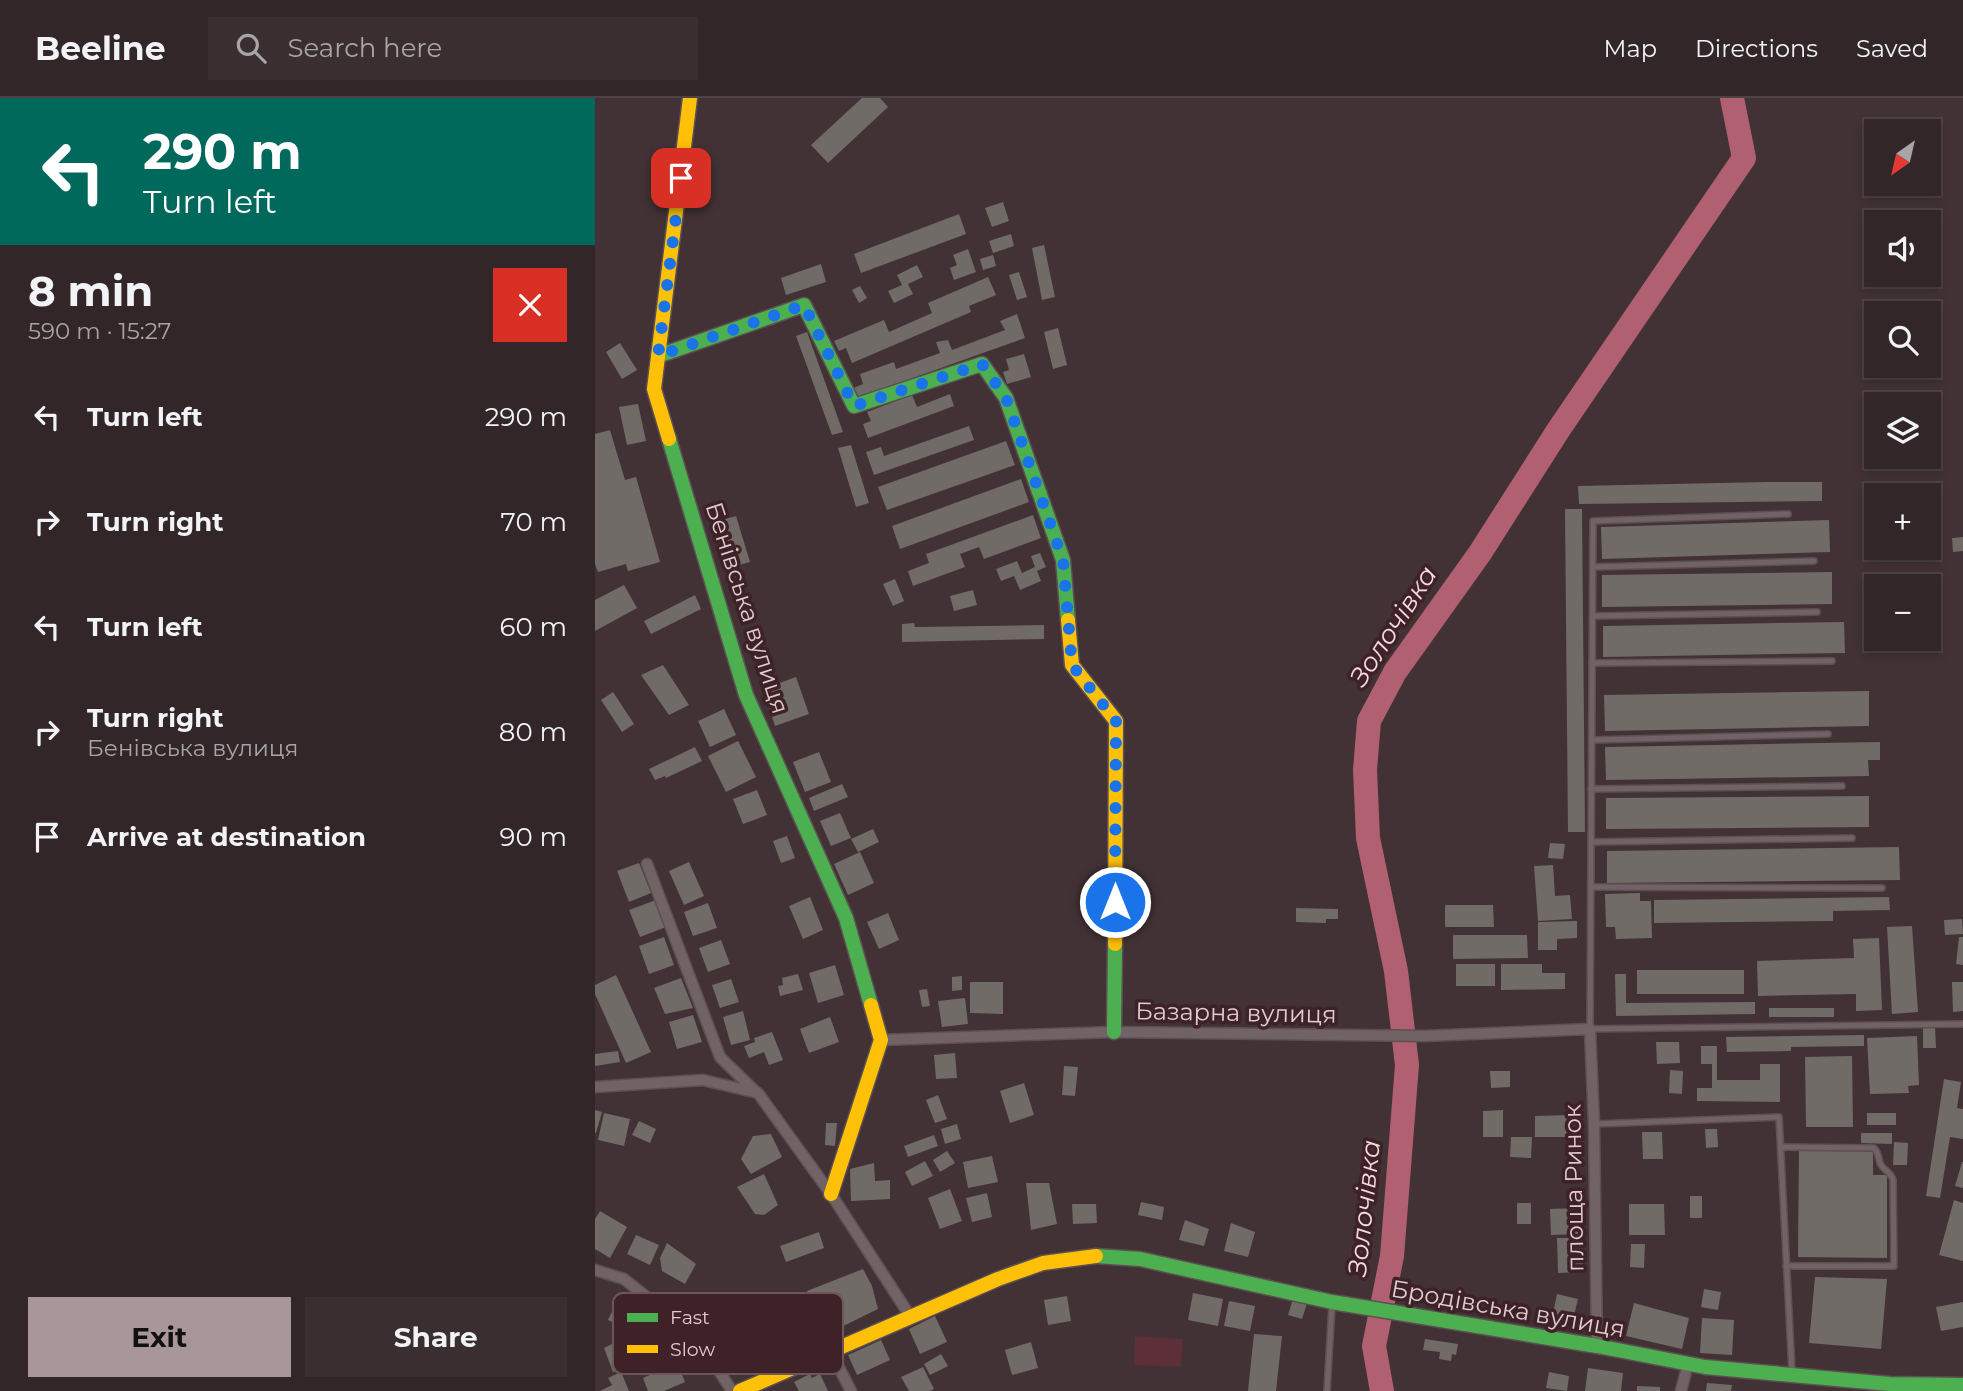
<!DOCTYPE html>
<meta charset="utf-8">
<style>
body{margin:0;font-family:Montserrat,sans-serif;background:#3a2e30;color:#f1f3f6;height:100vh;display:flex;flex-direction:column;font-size:26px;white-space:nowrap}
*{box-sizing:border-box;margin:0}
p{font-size:23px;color:#a8a5a8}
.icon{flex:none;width:38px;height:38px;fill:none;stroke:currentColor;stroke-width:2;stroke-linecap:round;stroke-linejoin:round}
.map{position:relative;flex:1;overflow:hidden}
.drawer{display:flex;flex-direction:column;background:#322628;width:595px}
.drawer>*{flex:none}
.banner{background:#00695c;color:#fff;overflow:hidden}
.needle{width:46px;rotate:214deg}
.fabs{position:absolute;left:1269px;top:21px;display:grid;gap:14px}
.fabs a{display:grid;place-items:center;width:77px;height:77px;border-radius:0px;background:#322628;box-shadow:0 4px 10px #0003,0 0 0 2px #4d4345;font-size:35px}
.pin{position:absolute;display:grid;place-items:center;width:60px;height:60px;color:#fff;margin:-30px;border-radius:14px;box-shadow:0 4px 10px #0006}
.me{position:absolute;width:77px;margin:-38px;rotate:0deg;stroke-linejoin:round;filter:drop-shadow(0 0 5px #0008)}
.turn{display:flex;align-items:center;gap:24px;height:147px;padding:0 28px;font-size:32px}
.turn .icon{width:91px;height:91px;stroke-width:2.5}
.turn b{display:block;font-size:49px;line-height:60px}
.round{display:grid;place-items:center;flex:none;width:74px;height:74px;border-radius:0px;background:#3a2e30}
.headline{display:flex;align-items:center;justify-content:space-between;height:119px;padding:0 28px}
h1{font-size:42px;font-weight:700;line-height:52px}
.action{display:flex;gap:14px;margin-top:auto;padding:14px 28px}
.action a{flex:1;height:80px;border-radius:0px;background:#a89699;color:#111;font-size:28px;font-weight:700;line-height:80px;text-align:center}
.action a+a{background:#3a2e30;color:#f1f3f6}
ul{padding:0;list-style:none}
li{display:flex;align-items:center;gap:21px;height:105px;padding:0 28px}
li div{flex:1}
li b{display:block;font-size:26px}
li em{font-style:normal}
header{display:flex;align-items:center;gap:42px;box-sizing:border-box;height:98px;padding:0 35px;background:#322628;border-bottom:2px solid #4d4345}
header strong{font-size:33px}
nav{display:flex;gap:38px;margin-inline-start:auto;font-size:24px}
.search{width:490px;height:63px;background:#3a2e30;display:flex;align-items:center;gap:18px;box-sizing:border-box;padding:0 24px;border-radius:0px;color:#a8a5a8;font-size:26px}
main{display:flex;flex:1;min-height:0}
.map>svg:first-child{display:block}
.green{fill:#5d2f38}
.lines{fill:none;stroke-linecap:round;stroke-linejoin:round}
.river{stroke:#b06070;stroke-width:24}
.building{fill:#706b67}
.lane-casing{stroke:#5d4f52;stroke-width:8}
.street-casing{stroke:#5d4f52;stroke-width:13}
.fast-casing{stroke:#5d4f52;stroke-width:17}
.slow-casing{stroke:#5d4f52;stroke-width:17}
.lane{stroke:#716265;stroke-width:5}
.street{stroke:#716265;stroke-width:10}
.fast{stroke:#4caf50;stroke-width:14}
.slow{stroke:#ffc107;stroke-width:14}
.route{stroke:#1a73e8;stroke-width:12;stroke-dasharray:0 21.6}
.labels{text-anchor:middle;stroke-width:7;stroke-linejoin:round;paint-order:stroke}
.street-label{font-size:24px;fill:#dfcccf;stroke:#3e2227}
.water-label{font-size:26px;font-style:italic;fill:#f4dbdf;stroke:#3e2227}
.key{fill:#3e2227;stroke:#6e5559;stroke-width:2}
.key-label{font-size:19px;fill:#dfcccf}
</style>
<header>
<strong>Beeline</strong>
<div class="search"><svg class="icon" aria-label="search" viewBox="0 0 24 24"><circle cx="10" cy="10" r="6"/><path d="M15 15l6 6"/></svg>Search here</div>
<nav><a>Map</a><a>Directions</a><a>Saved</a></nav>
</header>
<main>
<section class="drawer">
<div class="banner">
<div class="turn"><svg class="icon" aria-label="left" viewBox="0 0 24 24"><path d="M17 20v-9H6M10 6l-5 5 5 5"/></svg><div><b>290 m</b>Turn left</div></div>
</div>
<div class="headline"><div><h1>8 min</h1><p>590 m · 15:27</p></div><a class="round" style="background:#d93025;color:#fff"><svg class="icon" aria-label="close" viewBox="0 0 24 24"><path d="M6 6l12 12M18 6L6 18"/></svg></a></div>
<ul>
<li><svg class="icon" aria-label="left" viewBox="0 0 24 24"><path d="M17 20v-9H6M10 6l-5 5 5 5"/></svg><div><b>Turn left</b></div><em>290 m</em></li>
<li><svg class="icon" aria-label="right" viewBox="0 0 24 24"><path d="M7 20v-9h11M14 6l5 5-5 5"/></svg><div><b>Turn right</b></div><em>70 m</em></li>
<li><svg class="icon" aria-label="left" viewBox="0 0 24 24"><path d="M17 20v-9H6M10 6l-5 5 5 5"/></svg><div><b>Turn left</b></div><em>60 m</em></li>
<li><svg class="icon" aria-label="right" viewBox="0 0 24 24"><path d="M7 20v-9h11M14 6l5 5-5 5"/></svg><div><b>Turn right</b><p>Бенівська вулиця</p></div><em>80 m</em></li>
<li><svg class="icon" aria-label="arrive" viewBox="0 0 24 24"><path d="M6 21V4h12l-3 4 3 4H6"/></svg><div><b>Arrive at destination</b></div><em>90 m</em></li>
</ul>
<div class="action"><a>Exit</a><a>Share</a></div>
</section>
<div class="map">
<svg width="1368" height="1293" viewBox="0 0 1368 1293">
<rect width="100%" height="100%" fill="#423235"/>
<polygon class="green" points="540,1238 588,1241 586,1269 539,1267"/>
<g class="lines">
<polyline class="river" points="787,1293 779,1248 797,1158 812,967 801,873 773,740 770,672 774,623 800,574 885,455 964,331 1149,60 1137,0"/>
</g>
<g class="building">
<polygon points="267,0 285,0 293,9 233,65 216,47"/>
<polygon points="408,104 414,123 397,129 390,110"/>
<polygon points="364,116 371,136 266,175 259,156"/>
<polygon points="416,136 419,148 398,155 394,143"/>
<polygon points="449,147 460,199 447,202 437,150"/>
<polygon points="373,151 381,174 359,182 355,170 362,167 358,157"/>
<polygon points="398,157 401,168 388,172 385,161"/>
<polygon points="226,166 231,184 191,197 186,180"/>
<polygon points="322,167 328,179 313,186 318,196 299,205 293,193 307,187 302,177"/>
<polygon points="424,174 432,199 422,202 414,177"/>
<polygon points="393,179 401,197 374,208 376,214 257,265 251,250 244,253 239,243 289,222 294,234 337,215 333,205"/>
<polygon points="265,188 272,200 264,205 257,192"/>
<polygon points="422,216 430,240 259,301 256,291 268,286 265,276 299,264 301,271 345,255 341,244 353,242 357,252 410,232 405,223"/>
<polygon points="463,230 472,267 458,271 449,234"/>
<polygon points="212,234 248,334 237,337 201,238"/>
<polygon points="25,245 42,272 27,281 11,254"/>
<polygon points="429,256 436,279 412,286 408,274 414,272 411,261"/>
<polygon points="355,296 359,308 273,340 268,326 276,323 272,314 317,297 322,309"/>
<polygon points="43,306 51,343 32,347 24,309"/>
<polygon points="374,328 379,342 279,377 271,354 286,349 289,358"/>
<polygon points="15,332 30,382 41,379 65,464 33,473 31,466 3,474 0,466 0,336"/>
<polygon points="411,343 420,367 292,412 283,389"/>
<polygon points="256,347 274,405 261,409 243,350"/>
<polygon points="426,381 434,404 305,451 297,428"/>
<polygon points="1171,384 1227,384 1227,403 984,406 983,388"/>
<polygon points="970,411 987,411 990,734 973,734"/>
<polygon points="438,417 446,440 389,461 384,449 365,456 370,469 318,488 313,473 334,465 331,456"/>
<polygon points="141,418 155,464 137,469 123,423"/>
<polygon points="1234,422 1235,454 1007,461 1006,429"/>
<polygon points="1368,439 1368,453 1358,454 1357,440"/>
<polygon points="445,455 451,469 442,473 446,483 425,492 419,478 406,483 401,471 422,463 427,475 440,469 436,458"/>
<polygon points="1237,474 1237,506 1007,509 1007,477"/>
<polygon points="300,481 309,503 298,508 288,486"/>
<polygon points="29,487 42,510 0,533 0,502"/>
<polygon points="378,492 382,507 359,513 355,498"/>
<polygon points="100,497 106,511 56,536 49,523"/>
<polygon points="1249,524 1250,555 1008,559 1008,528"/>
<polygon points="319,525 320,529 449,527 449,541 307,544 307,526"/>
<polygon points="68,567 94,607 74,617 46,577"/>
<polygon points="201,579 214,616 180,628 168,591"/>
<polygon points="1274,593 1274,628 1010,633 1009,597"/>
<polygon points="18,594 39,626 27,634 6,602"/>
<polygon points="129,611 141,637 115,649 103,623"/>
<polygon points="143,643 161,679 131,694 113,658"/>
<polygon points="1285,644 1285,662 1273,662 1274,678 1011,682 1010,649"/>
<polygon points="100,649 107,663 71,680 70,678 60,682 54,671"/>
<polygon points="224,654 236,684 210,694 198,664"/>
<polygon points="247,686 253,699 219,713 214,700"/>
<polygon points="162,692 172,717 148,726 138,701"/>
<polygon points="1274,698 1274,729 1011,731 1011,700"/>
<polygon points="245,715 256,740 236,748 225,723"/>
<polygon points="278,731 284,744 263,754 256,741"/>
<polygon points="192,738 200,760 186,765 178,743"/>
<polygon points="955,745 970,746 968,761 953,760"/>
<polygon points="1304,749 1305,782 1012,785 1012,753"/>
<polygon points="265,754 279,785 253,797 239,766"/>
<polygon points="94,764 109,798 89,807 74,773"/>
<polygon points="44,765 56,795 34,804 22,773"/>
<polygon points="958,767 960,798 975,797 977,821 943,823 939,768"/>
<polygon points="1045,795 1045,803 1056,803 1057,840 1021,841 1020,829 1011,829 1010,796"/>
<polygon points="215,799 228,832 208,841 194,808"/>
<polygon points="1294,799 1295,812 1238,813 1238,823 1059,825 1059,802"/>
<polygon points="61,802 71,829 45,839 34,812"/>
<polygon points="113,805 122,830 98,838 89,814"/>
<polygon points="850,807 898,807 899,829 850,829"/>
<polygon points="701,810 743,811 743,821 731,821 731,825 701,824"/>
<polygon points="293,815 304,842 284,851 272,824"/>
<polygon points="1367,821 1368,836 1350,837 1349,822"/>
<polygon points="982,823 982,840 962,841 962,852 943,852 943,824"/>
<polygon points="1317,828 1323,914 1297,916 1292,829"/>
<polygon points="858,837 932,837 933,860 858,861"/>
<polygon points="69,839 79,867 54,876 44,848"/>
<polygon points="1364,839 1368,839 1368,867 1361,866"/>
<polygon points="1284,840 1287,912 1261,913 1261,896 1163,898 1162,863 1259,860 1258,841"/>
<polygon points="126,842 135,866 113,874 104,850"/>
<rect x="861" y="866" width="39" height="22"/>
<polygon points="906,866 947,866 947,875 970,875 970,891 906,892"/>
<polygon points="240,867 249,897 223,905 214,875"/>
<rect x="1042" y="872" width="107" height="24"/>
<polygon points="203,876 208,892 185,898 183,888 188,887 187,880"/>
<polygon points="1020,876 1031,876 1031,905 1160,904 1160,916 1021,918"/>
<polygon points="21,877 56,954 31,965 0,896 0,887"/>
<polygon points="367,878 367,892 357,893 357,879"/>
<polygon points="86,880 98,910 70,916 59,890"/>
<polygon points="136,881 144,904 125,910 117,887"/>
<polygon points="375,884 408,884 408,916 375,915"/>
<polygon points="1357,884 1368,884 1368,913 1358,914"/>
<polygon points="332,891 335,908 327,909 324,892"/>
<polygon points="370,900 373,926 347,929 343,903"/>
<rect x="1174" y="910" width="65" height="9"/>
<polygon points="148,913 155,942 136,947 128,919"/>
<polygon points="98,917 107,944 82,951 74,924"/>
<polygon points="235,919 244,944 214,955 205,931"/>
<polygon points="1328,929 1340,929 1341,950 1328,950"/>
<polygon points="177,934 188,962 174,967 169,954 154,960 149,948 160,944 159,940"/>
<polygon points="1269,937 1269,948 1196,949 1196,953 1132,954 1131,939"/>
<polygon points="1322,938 1324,987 1313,988 1314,995 1275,996 1272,940"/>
<polygon points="1061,944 1084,944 1085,965 1062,966"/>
<polygon points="1106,948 1122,948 1122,982 1165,982 1165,966 1185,966 1185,1004 1102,1003 1102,990 1117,990 1117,966 1106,966"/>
<polygon points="23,953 25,964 0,968 0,956"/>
<polygon points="360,955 362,980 341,981 339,957"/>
<polygon points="1257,958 1258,1029 1211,1029 1210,959"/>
<polygon points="469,968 483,969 480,998 467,997"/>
<polygon points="1075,972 1088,973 1087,996 1074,995"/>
<polygon points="895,973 915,973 915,989 896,990"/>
<polygon points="1349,981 1366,984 1362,1010 1368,1011 1368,1041 1355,1039 1345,1100 1331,1098"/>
<polygon points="429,985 439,1017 415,1025 405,993"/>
<polygon points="343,997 352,1021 340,1025 331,1002"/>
<polygon points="0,1012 7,1014 1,1035 0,1035"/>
<polygon points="908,1012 908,1039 888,1039 888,1013"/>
<polygon points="9,1015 35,1021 29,1048 3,1042"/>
<rect x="1272" y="1015" width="29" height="12"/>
<polygon points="977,1017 978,1039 940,1039 940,1018"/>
<polygon points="44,1023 61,1031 55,1045 37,1037"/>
<polygon points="231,1025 242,1025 240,1048 230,1047"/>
<polygon points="362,1026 366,1041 350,1046 346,1031"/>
<polygon points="1110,1031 1122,1031 1123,1049 1111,1050"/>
<polygon points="1047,1034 1067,1034 1068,1061 1048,1061"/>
<polygon points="1266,1035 1297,1035 1297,1046 1266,1045"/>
<polygon points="176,1036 187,1059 156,1076 146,1061 158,1038"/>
<polygon points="339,1037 343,1048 313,1059 309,1048"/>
<polygon points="916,1039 937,1039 936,1060 915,1059"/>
<polygon points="1299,1044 1313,1045 1312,1067 1298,1067"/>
<polygon points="1204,1051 1278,1052 1278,1077 1292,1077 1292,1160 1203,1159"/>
<polygon points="352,1053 360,1065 345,1074 338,1062"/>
<polygon points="397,1058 403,1084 373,1090 368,1064"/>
<polygon points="330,1063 338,1078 317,1088 310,1074"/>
<polygon points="1367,1064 1368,1064 1368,1090 1360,1088"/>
<polygon points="279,1065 280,1083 295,1082 295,1101 256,1103 255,1071"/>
<polygon points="169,1076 183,1107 169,1117 160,1116 142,1089"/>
<polygon points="431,1085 454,1085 462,1126 436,1132"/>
<polygon points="355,1091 367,1123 345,1131 333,1100"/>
<polygon points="392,1095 397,1119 377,1124 371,1100"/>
<rect x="1095" y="1098" width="12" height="22"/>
<polygon points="1359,1102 1368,1105 1368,1163 1344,1157"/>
<polygon points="546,1104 569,1109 567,1122 543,1117"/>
<rect x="922" y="1105" width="14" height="21"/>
<polygon points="477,1106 501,1106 502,1125 478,1126"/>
<polygon points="1034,1106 1069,1106 1070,1137 1034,1137"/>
<polygon points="985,1110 986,1136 956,1137 955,1111"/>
<polygon points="5,1113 32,1129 15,1160 0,1151 0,1121"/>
<polygon points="590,1122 614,1131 609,1148 584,1142"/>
<polygon points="636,1125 660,1134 653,1159 629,1153"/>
<polygon points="224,1134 229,1150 191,1164 185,1148"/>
<polygon points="41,1137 64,1147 55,1167 32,1156"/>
<polygon points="962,1140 987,1140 988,1174 963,1175"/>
<polygon points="72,1145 101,1166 90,1186 67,1173 65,1160"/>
<polygon points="1036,1146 1050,1146 1049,1170 1035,1169"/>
<polygon points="268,1171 277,1188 283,1211 234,1235 212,1193"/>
<polygon points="1220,1179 1292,1181 1286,1251 1214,1245"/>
<polygon points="1109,1191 1126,1194 1123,1212 1106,1209"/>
<polygon points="598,1195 628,1201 623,1228 593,1222"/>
<polygon points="962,1196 983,1201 977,1226 957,1221"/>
<polygon points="472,1198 476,1223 453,1227 449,1202"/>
<polygon points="24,1199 45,1210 34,1232 13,1222"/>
<polygon points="698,1201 712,1205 707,1221 693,1217"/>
<polygon points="634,1203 660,1208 655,1233 629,1228"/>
<polygon points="1368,1204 1368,1229 1346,1233 1341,1209"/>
<polygon points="1039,1205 1094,1220 1087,1251 1031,1238"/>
<polygon points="340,1218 352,1244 325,1256 314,1231"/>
<polygon points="1107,1220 1139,1222 1137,1257 1105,1255"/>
<polygon points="659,1236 687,1238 681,1293 653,1293"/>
<polygon points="830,1241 863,1246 861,1257 857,1256 856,1263 844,1261 845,1254 828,1252"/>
<polygon points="286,1242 295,1262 262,1277 253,1257"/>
<polygon points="436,1244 443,1270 417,1277 410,1252"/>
<polygon points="19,1245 29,1270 18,1274 9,1250"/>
<polygon points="346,1256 353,1268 335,1277 329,1266"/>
<polygon points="82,1265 90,1284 69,1293 53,1293 48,1280"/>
<polygon points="328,1269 339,1291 335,1293 314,1293 306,1279"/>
<polygon points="993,1270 1028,1275 1026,1293 990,1293"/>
<polygon points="26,1274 34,1293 5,1293 17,1287 13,1280"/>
<polygon points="954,1274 974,1278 972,1293 951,1290"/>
<polygon points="215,1276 217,1280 225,1276 233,1293 204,1293 199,1284"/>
<polygon points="1112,1285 1137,1287 1136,1293 1111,1293"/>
<polygon points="1042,1288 1065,1289 1065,1293 1042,1293"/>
</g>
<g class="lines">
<g class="lane-casing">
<g id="lane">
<polyline points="1193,416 998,423 995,931 1368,926"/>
<polyline points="998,469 1219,463"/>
<polyline points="998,518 1222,514"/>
<polyline points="997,565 1237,563"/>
<polyline points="997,642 1233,636"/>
<polyline points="996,691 1247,688"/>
<polyline points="996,744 1257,740"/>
<polyline points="996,789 1287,790"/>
<polyline points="999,1026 1184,1019 1197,1274"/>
<path d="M 1186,1049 L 1279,1050 C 1284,1055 1283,1059 1285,1065 C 1288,1072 1296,1074 1298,1082 L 1299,1168 L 1191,1168"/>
<polyline points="732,1293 737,1207"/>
</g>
</g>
<g class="street-casing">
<g id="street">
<polyline points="52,766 125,959 161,994"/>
<polyline points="286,942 519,934 829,938 995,931 999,1026 1002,1248"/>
<polyline points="0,989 108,982 163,995 236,1096 315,1218"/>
<polyline points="0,1172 29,1181 102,1239 137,1293"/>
<polyline points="236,1254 256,1293"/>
<polyline points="1086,1293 1093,1266"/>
</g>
</g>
<g class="fast-casing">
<g id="fast">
<polyline points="63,258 209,207 259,308 387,266 411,300 468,462 473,522"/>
<polyline points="74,341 151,597 251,820 276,907"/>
<polyline points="519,934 520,846"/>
<polyline points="501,1158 545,1161 737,1204 1002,1248 1110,1269 1295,1286 1368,1287"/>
</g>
</g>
<g class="slow-casing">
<g id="slow">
<polyline points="74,341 59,291 95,0"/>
<polyline points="473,522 477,567 521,623 520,846"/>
<polyline points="236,1096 286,942 276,907"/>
<polyline points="145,1293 403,1181 448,1165 501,1158"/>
</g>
</g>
<use href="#lane" class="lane"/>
<use href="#street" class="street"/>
<use href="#fast" class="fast"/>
<use href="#slow" class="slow"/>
</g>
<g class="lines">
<polyline class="route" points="86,80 63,258 209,207 259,308 387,266 411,300 468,462 477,567 521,623 520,804"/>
</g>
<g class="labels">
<g class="street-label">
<text transform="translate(152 510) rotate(72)" y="8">Бенівська вулиця</text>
<text transform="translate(641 915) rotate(1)" y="8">Базарна вулиця</text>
<text transform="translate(979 1090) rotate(-91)" y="8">площа Ринок</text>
<text transform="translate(913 1211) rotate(10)" y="8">Бродівська вулиця</text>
</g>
<g class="water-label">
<text transform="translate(798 528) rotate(-57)" y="9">Золочівка</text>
<text transform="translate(769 1110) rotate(-84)" y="9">Золочівка</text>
</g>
</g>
<rect x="18" y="1195" width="230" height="81" rx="10" class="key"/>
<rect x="32" y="1215" width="31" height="9" fill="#4caf50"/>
<rect x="32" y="1247" width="31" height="8" fill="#ffc107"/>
<g class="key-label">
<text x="75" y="1226">Fast</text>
<text x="75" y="1258">Slow</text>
</g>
</svg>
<div class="fabs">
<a><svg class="needle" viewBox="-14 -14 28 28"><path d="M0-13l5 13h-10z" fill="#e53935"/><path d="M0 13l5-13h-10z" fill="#a8a5a8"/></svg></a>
<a><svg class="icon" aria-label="sound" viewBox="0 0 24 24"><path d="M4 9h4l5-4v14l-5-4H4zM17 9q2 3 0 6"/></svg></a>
<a><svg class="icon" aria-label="search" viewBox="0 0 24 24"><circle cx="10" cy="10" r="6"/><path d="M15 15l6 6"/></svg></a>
<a><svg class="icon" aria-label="layers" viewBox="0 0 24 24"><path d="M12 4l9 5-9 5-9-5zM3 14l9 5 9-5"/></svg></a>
<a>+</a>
<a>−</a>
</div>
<div class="pin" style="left:86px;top:80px;background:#d93025"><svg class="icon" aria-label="arrive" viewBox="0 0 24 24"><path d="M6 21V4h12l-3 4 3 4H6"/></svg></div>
<svg class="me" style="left:520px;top:804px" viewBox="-20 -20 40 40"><circle r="17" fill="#1a73e8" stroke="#fff" stroke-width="3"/><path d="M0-11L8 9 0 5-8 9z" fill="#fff"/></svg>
</div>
</main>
